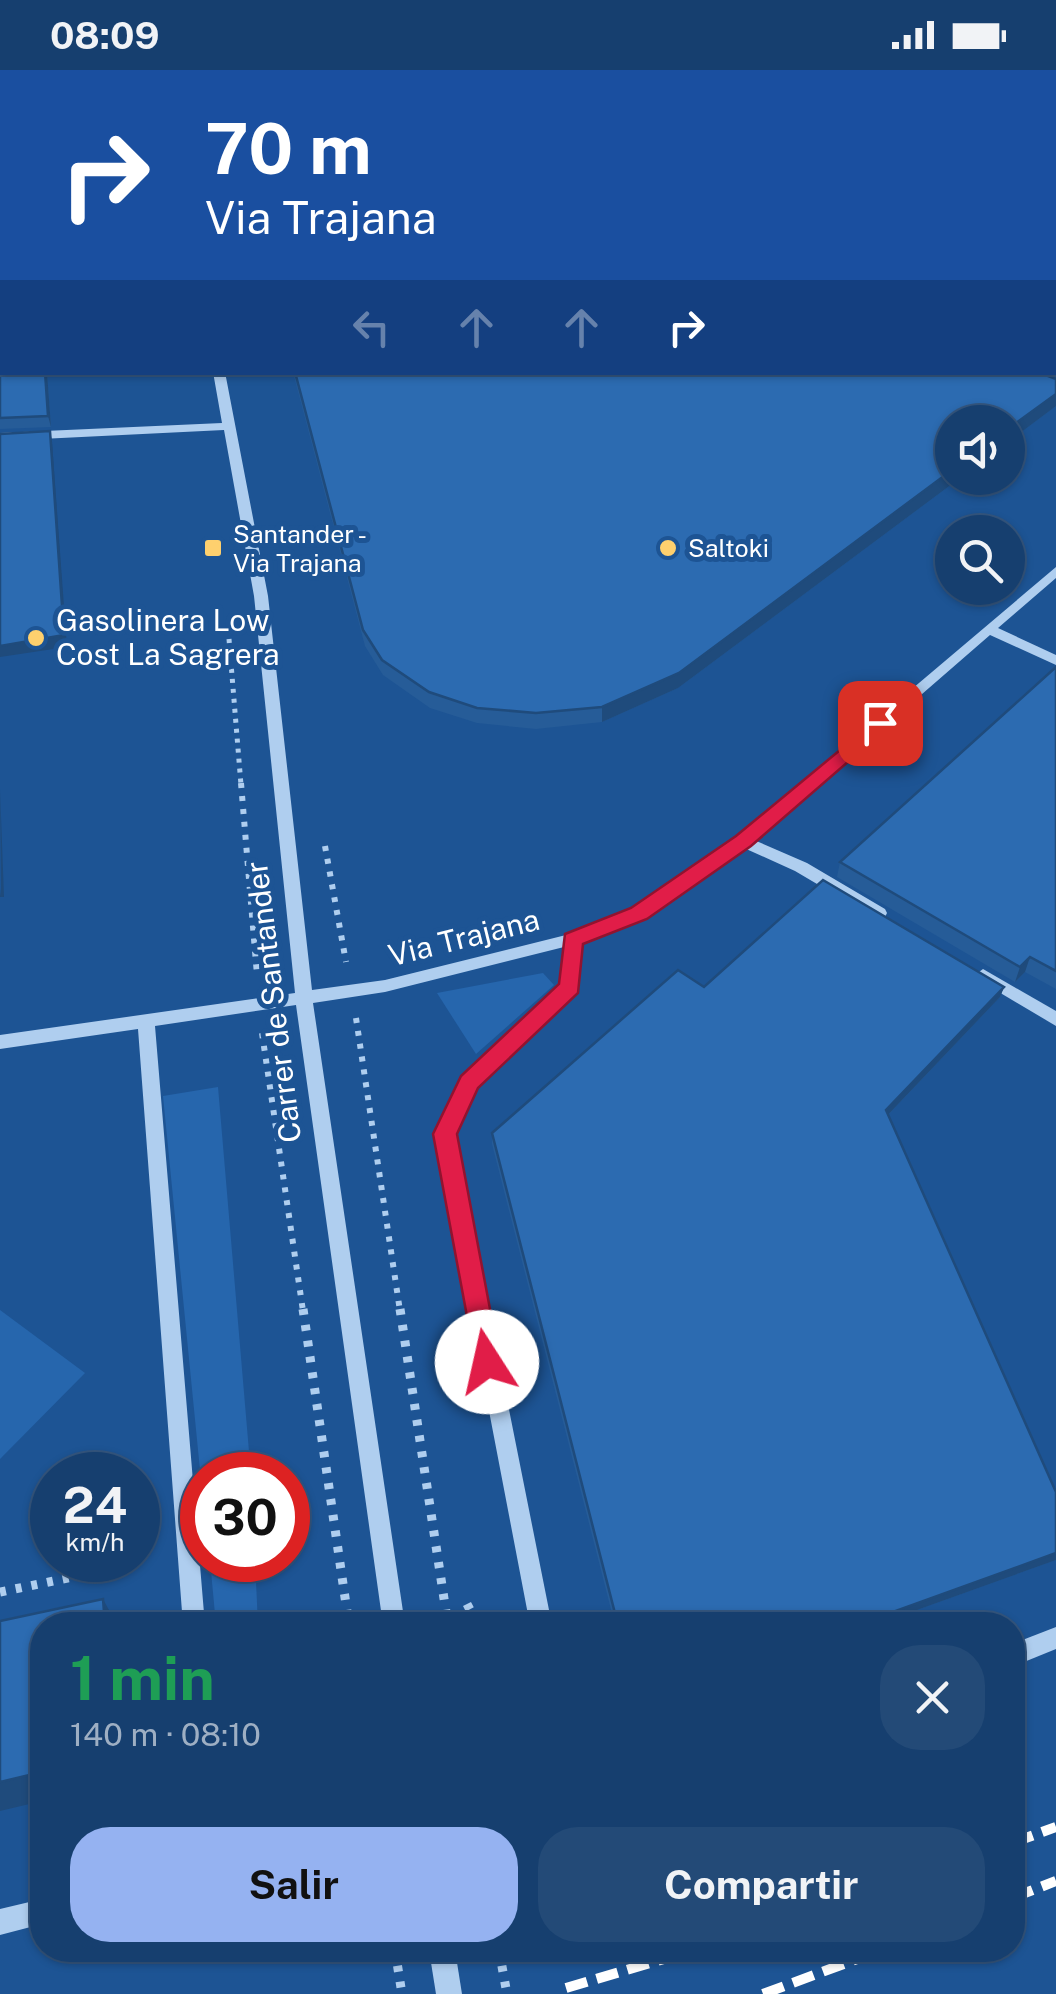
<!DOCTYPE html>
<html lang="es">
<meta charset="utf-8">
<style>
body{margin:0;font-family:"Public Sans",sans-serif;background:#234a77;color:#f1f3f6;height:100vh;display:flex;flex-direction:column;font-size:38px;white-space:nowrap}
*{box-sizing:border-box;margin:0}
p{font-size:32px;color:#9eafc3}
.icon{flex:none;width:55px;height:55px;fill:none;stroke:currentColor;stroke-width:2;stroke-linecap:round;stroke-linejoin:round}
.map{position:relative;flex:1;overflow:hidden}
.sheet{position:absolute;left:30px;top:1542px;width:995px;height:350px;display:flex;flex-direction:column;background:#163f6f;border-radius:40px;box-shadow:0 2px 8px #0004,0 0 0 2px #355882}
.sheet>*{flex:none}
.banner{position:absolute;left:0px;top:0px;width:1058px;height:305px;box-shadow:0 2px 8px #0004,0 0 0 2px #355882;background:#1a4fa0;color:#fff;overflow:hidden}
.buttons{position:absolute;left:935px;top:335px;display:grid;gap:20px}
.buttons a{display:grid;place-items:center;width:90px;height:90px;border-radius:50%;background:#163f6f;box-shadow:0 2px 8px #0004,0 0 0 2px #355882;font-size:50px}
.speed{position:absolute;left:30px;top:1382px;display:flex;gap:20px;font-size:50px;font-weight:700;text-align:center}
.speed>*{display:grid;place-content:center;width:130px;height:130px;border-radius:50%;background:#163f6f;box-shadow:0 2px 8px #0004,0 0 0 2px #355882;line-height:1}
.speed small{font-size:25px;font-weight:400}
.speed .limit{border:15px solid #d22;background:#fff;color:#111}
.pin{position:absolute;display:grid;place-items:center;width:85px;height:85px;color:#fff;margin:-42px;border-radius:20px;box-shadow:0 5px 15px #0006}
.me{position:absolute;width:110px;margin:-55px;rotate:350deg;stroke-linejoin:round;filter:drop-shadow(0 0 8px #0008)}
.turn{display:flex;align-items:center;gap:35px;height:210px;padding:0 40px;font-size:45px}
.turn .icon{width:130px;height:130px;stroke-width:2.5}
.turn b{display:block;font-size:70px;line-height:85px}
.lanes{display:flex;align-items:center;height:95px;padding:0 40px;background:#0003;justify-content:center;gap:50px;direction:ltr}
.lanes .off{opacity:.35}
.round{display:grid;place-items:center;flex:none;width:105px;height:105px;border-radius:40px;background:#234a77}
.headline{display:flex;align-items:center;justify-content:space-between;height:170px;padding:0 40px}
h1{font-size:60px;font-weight:700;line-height:75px;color:#1e9e55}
.action{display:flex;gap:20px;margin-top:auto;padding:20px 40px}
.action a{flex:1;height:115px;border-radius:40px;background:#95b2f1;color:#111;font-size:40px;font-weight:700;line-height:115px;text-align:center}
.action a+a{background:#234a77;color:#f1f3f6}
.status{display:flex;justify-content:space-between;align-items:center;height:70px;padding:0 50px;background:#163f6f;direction:ltr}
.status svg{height:28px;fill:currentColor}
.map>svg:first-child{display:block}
.green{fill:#2666ad}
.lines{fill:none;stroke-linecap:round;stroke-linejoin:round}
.path-far2{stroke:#afceef;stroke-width:5;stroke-dasharray:4 6;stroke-linecap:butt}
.path-far1{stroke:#afceef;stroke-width:6;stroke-dasharray:5 8;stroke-linecap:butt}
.path{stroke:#afceef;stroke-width:9;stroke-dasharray:6 10;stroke-linecap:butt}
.minor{fill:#afceef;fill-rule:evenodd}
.rail{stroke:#fff;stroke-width:10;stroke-dasharray:22 10;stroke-linecap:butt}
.wall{fill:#265c98}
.shaded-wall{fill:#1f4b7c}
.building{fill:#2c6bb1;stroke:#1f4b7c;stroke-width:2.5}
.route{fill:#e11d48;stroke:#92132f;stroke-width:2.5}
.poi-dot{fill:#fed06e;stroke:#1d5494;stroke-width:4}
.labels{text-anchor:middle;stroke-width:10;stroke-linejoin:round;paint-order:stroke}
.far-poi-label{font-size:25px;fill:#fff;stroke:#1d5494;text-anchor:start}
.poi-label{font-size:30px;fill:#fff;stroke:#1d5494;text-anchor:start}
.street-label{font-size:30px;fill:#fff;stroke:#1d5494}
</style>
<div class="status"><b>08:09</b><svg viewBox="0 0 49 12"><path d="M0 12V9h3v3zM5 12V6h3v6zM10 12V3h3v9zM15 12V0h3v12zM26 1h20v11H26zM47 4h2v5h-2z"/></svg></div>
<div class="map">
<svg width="1056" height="1924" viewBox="0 0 1056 1924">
<rect width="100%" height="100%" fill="#1d5494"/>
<g class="green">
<polygon points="543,903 554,915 476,984 437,923"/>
<polygon points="218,1017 251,1405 202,1405 202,1420 163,1026"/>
<polygon points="0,1240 85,1303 0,1389"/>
<polygon points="210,1490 255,1490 258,1555 216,1555"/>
</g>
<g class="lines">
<polyline class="path-far2" points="229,569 241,715"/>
<g class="path-far1">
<polyline points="241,713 257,905"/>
<polyline points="325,776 346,892"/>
<polyline points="356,948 400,1241"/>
<polyline points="262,963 303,1241"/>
</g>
<g class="path">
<polyline points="303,1239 349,1555"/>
<polyline points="400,1239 448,1555"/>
<polyline points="0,1522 141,1493"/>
<polyline points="467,1534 478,1555"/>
<polyline points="395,1880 402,1924"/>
<polyline points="499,1880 507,1924"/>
</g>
<g class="minor">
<rect x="0" y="154" width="2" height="6"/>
<polygon points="213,302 225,302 268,526 312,920 385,910 570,864 633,840 737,767 1056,497 1056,508 998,558 1056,585 1056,595 990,565 754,770 807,793 885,839 887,843 885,847 873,847 795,801 744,778 645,848 581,872 576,922 477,1018 454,1064 552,1555 530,1555 436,1064 464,1008 562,915 564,877 385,922 313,933 405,1555 383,1555 296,935 155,956 205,1555 183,1555 138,959 0,979 0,965 295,923 254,526 224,360 0,371 0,363 222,353"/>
<polygon points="983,899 1056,941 1056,956 977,909 975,905"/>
<polygon points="1056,1557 1056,1579 1012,1597 1012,1574"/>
<polygon points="42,1829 42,1854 0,1865 0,1839"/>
<polygon points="429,1880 455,1880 462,1924 436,1924"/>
</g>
<g class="rail">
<polyline points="1012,1773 1056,1757"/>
<polyline points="1012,1828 1056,1811"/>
<polyline points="566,1918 694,1880"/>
<polyline points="763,1924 881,1880"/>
</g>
</g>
<g class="wall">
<polygon points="0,0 84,0 83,2 2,2 2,135 0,135"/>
<polygon points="0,289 47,302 51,357 0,359"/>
<polygon points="293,302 1055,302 1053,308 1056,309 1056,336 1008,372 952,408 960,408 678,618 602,652 536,659 477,653 430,638 383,605 365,576"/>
<polygon points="1056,597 1056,919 1025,902 1015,912 837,807 840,792"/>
<polygon points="1004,917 1000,927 888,1045 1056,1490 875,1555 615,1555 492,1074 492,1063"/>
</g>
<g class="shaded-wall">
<polygon points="69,0 84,0 83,2 68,2"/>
<polygon points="45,302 47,302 51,357 48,346"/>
<polygon points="1056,324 1056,336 1008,372 1008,359"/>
<polygon points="50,361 52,372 67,577 0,587 0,576"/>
<polygon points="952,400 952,408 960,408 678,618 602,652 602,637"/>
<polygon points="0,719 4,827 0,827 1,818"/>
<polygon points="1030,887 1025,902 1015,912 1020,897"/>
<polygon points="1004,917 1000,927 883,1050 886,1040"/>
<polygon points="1056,1483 1056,1490 875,1555 857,1555"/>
<polygon points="103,1529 117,1555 105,1555"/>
<polygon points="42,1702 42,1731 0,1741 0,1712"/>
</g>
<g class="building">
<polygon points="0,0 69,0 68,2 2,2 2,110 0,110"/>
<polygon points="310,0 339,0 340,2 309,2"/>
<polygon points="404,0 719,0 720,2 405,2"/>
<polygon points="1055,71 1056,72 1055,282"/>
<polygon points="0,289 2,289 2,302 45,302 48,346 0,348"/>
<polygon points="295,302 1045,302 1043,304 1056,309 1056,324 1008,359 1008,352 952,352 952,400 679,603 602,637 536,643 477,638 429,622 382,590 363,560"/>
<polygon points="50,361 64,565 0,576 0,364"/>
<polygon points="1056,597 1056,901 1030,887 1020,897 840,792"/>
<polygon points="823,810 1004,917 886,1040 1056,1422 1056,1483 857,1555 618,1555 492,1063 678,900 704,917"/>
<polygon points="103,1529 105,1555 42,1555 42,1702 0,1712 0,1551"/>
</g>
<polygon class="route" points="880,647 890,653 887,658 751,776 647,849 583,874 578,923 478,1018 457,1064 500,1292 496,1300 487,1304 477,1300 433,1064 461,1006 559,914 565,864 631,838 736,766"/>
<g class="poi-dot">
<rect x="203" y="468" width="20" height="20" rx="5"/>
<circle cx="668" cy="478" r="10"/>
<circle cx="36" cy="568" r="10"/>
</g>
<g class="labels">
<g class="far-poi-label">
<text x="233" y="473">Santander -<tspan x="233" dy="29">Via Trajana</tspan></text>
<text x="688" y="487">Saltoki</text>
</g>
<g class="poi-label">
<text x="56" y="561">Gasolinera Low<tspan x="56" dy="34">Cost La Sagrera</tspan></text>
</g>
<g class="street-label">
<text transform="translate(464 868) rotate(-14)" y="10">Via Trajana</text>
<text transform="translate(274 932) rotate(-97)" y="10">Carrer de Santander</text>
</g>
</g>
</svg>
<div class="buttons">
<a><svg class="icon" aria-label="sound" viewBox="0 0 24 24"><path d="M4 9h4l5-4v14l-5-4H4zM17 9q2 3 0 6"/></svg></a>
<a><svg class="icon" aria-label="search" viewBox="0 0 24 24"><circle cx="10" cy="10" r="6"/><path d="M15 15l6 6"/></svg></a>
</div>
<div class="speed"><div>24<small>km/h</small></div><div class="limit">30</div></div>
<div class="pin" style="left:880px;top:653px;background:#d93025"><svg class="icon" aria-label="arrive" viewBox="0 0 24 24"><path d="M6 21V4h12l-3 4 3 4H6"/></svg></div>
<svg class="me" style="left:487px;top:1292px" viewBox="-20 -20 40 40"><circle r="19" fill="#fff"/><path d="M0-13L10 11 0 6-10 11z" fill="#e11d48"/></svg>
<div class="banner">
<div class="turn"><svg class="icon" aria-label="right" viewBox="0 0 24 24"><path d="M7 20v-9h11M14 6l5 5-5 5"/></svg><div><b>70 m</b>Via Trajana</div></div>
<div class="lanes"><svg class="icon off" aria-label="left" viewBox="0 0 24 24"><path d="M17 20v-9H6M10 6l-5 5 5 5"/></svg><svg class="icon off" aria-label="ahead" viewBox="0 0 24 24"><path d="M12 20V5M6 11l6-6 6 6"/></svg><svg class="icon off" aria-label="ahead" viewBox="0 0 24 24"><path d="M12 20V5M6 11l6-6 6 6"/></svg><svg class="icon" aria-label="right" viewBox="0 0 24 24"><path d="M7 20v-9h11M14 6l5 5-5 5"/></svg></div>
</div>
<section class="sheet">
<div class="headline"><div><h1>1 min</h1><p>140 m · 08:10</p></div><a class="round"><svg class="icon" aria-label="close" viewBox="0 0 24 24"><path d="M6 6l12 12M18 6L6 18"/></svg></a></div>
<div class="action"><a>Salir</a><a>Compartir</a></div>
</section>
</div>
